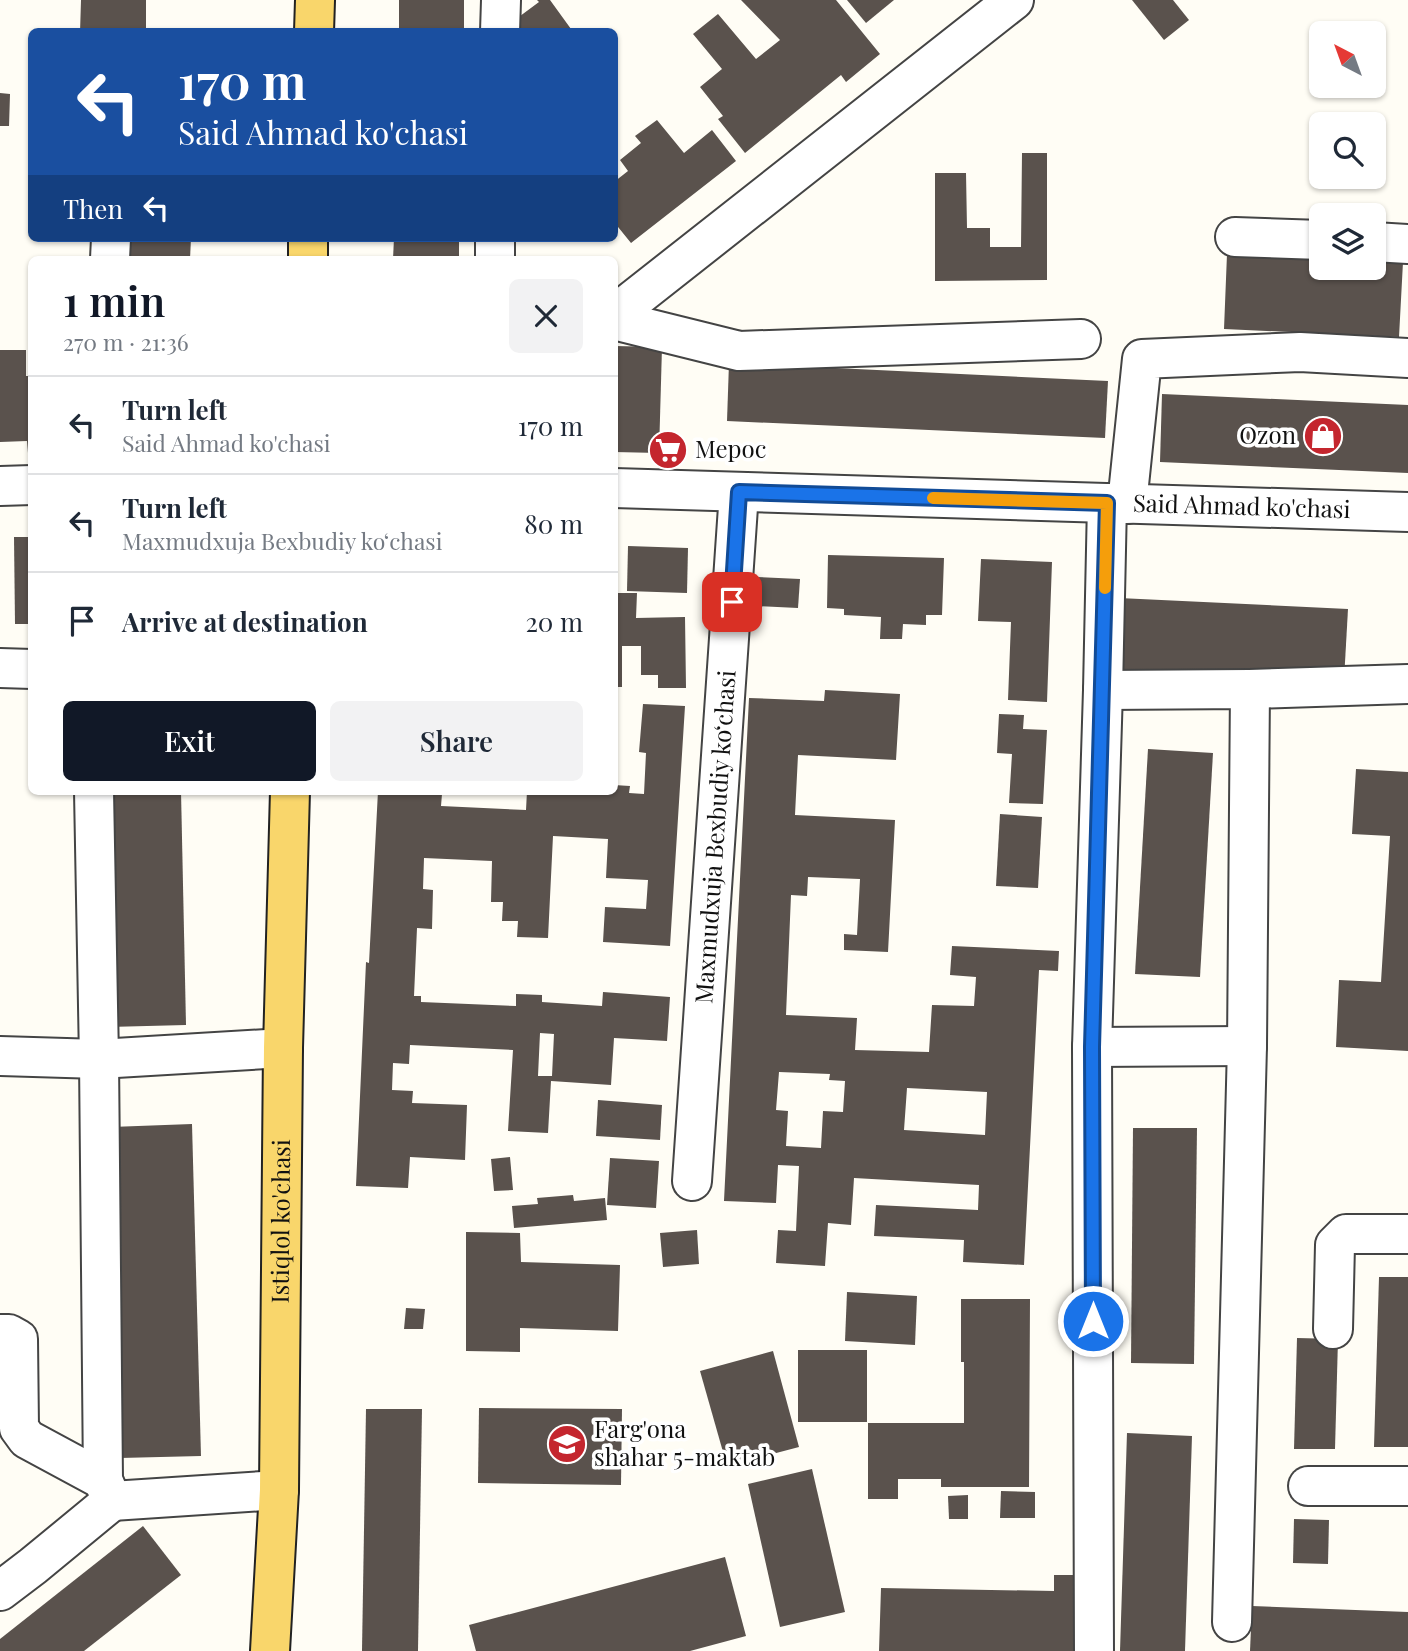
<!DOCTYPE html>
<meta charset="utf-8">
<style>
body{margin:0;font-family:"Playfair Display",serif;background:#f2f2f3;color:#1f2937;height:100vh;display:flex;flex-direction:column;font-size:26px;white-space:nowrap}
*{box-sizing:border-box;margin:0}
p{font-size:23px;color:#747a83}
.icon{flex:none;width:38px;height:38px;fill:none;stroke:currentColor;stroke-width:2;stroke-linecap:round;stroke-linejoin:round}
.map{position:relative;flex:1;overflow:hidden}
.drawer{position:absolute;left:28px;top:256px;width:590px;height:539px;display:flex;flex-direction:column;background:#fff;border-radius:10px;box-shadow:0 2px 5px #0004}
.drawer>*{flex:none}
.guide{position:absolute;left:28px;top:28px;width:590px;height:214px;border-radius:10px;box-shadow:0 2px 5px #0004;background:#1a4fa0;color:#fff;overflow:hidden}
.needle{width:46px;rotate:319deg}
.fabs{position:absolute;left:1309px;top:21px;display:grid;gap:14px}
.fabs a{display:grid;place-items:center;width:77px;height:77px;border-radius:10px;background:#fff;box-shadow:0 2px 5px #0004;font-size:35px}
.pin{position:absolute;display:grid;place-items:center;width:60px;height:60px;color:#fff;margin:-30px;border-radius:14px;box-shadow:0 4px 10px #0006}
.me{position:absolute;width:77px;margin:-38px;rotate:0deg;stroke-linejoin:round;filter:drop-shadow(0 0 5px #0008)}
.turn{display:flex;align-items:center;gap:24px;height:147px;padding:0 35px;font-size:32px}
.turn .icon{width:91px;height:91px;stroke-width:2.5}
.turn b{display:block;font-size:49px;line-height:60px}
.then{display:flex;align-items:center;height:66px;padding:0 35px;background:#0003;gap:14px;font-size:26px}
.round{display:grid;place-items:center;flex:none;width:74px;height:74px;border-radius:10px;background:#f2f2f3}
.headline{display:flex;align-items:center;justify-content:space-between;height:119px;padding:0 35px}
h1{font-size:42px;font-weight:600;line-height:52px;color:#111827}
.action{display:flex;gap:14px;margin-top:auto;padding:14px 35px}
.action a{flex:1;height:80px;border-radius:10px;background:#111827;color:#fff;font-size:28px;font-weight:600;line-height:80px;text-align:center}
.action a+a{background:#f2f2f3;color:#1f2937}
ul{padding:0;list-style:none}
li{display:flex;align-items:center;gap:21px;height:98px;padding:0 35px;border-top:2px solid #e0e1e3}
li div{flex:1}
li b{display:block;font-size:26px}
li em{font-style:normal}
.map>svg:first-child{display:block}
.building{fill:#5a524d;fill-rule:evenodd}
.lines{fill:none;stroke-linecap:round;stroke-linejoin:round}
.minor-casing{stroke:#444;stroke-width:42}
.major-casing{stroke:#222;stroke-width:42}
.minor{stroke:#fff;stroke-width:38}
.major{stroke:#f9d66b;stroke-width:38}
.route-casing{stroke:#114b97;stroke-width:18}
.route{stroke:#1a73e8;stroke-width:12}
.slow{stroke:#f59e0b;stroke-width:12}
.labels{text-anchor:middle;stroke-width:7;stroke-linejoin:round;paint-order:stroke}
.poi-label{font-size:24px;fill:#111;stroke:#fff;text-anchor:start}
.street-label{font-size:24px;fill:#111;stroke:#fff}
</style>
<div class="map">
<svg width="1408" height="1651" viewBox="0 0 1408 1651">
<rect width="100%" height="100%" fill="#fffdf5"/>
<g class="building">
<polygon points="81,0 146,0 146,32 80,32"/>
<rect x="399" y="0" width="65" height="32"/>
<polygon points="537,0 550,0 571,29 568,32 513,32 508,25 539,2"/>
<polygon points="741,0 836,0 880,54 846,82 841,75 745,153 718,119 723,116 700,87 722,69 693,34 718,14 756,59 780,40"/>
<polygon points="847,0 894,0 866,23"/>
<polygon points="1132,0 1173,0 1189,20 1164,40"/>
<polygon points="0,93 10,94 9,126 0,126"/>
<polygon points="657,120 684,153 712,130 736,161 631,243 614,222 614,182 628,171 620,160 641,143 635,136"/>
<polygon points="1022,153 1047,153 1047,280 935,281 935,173 966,173 967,228 990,228 990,247 1021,247"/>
<polygon points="117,238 191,238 190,259 116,259"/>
<polygon points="394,238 459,238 459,259 393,259"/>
<polygon points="1227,254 1321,258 1321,268 1374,268 1374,261 1403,262 1399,337 1224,329"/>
<polygon points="614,346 662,347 659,453 614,452"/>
<polygon points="0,350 26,350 26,376 32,376 32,453 28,453 27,441 0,442"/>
<polygon points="729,363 1108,381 1105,438 727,421"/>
<polygon points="1162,394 1408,405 1408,473 1160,462"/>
<polygon points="14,537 32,537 32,624 15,624"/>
<polygon points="628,546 688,548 687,593 627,591"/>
<polygon points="828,555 944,558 942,615 926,615 926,625 903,624 902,639 880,639 881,617 844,615 844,609 827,608"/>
<polygon points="981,559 1052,562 1047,702 1008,700 1011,622 978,621"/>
<polygon points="756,577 800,579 798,608 754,606"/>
<polygon points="614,593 637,593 636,618 685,617 686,688 658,688 658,675 641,675 641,646 622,646 622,687 614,687"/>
<polygon points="1119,598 1348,609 1344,680 1115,669"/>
<path d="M 825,690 L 900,694 L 896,760 L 798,755 L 795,815 L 895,820 L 888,952 L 844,950 L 844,934 L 857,935 L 860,879 L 808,877 L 807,896 L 791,895 L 786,1015 L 857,1018 L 855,1050 L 929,1052 L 932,1005 L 974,1006 L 976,977 L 950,975 L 952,946 L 1059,951 L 1058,971 L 1039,970 L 1024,1265 L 963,1262 L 964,1240 L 874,1236 L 876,1205 L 978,1210 L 979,1185 L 854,1178 L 851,1225 L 828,1223 L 825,1266 L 776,1263 L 778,1230 L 796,1231 L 799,1166 L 778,1165 L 776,1203 L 724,1201 L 749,698 L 824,701 ZM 779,1072 L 830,1074 L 829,1080 L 845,1081 L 843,1112 L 823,1111 L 821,1148 L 786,1146 L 788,1111 L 776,1110 ZM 907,1088 L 987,1092 L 985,1135 L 904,1130 Z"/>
<path d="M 643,704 L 685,706 L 670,946 L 603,942 L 605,907 L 646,909 L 648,880 L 606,878 L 608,839 L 553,836 L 548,938 L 517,937 L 518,921 L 502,921 L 503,902 L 491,902 L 492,861 L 424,858 L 423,889 L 433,890 L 432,929 L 417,928 L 414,996 L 421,996 L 421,1002 L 516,1006 L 516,994 L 542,995 L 542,1002 L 602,1006 L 603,992 L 670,997 L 667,1041 L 614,1038 L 611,1085 L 551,1081 L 548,1133 L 508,1131 L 513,1050 L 410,1045 L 409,1064 L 393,1063 L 392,1090 L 413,1091 L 412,1103 L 467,1105 L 465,1160 L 410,1157 L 408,1188 L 356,1186 L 366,962 L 369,963 L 378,791 L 429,791 L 429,793 L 442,794 L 441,806 L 526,810 L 527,791 L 614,791 L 614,785 L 630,786 L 629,793 L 644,794 L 646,753 L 639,752 ZM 540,1033 L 554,1034 L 552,1076 L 538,1076 Z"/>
<polygon points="999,714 1024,715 1023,729 1047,730 1043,804 1009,803 1012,754 997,753"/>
<polygon points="1148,749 1213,753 1200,977 1135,974"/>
<polygon points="1356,769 1408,772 1408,1051 1336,1047 1339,980 1381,982 1390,836 1352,834"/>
<polygon points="103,791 181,791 186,1025 108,1027"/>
<polygon points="1000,814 1042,817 1038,888 996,886"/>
<polygon points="598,1100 662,1105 660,1140 596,1136"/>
<polygon points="192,1124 201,1456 120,1458 111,1127"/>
<polygon points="1133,1128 1197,1128 1194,1364 1131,1363"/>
<polygon points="510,1157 513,1190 494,1191 491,1159"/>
<polygon points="610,1158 659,1161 656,1208 607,1205"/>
<polygon points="573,1195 574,1201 605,1198 607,1220 514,1228 512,1206 538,1204 537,1198"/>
<polygon points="697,1230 699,1264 663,1267 660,1233"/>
<polygon points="466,1232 520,1233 521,1262 620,1265 618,1331 520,1328 520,1352 466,1351"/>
<polygon points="1379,1277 1408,1277 1408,1447 1374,1447"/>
<polygon points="847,1292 917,1296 915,1345 845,1341"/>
<polygon points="961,1299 1030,1299 1029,1487 941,1487 941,1479 898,1479 898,1499 868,1499 868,1423 964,1423 964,1362 961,1362"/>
<polygon points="406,1308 425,1309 423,1329 404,1329"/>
<polygon points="1297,1338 1338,1339 1335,1449 1294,1449"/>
<rect x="798" y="1350" width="69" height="72"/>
<polygon points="773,1351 799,1447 727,1466 700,1371"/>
<polygon points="479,1408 622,1409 621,1485 478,1483"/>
<polygon points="366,1409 422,1409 418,1651 362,1651"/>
<polygon points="1127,1433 1192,1436 1185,1651 1120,1651"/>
<polygon points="812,1469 845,1612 780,1627 748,1484"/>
<polygon points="1001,1491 1035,1492 1035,1518 1000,1518"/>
<polygon points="968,1495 968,1519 949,1519 948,1496"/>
<polygon points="1294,1519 1329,1520 1328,1564 1293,1563"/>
<polygon points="143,1526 181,1575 84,1651 0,1651 0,1639"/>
<polygon points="725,1557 746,1636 690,1651 476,1651 469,1625"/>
<polygon points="1054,1575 1089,1575 1087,1651 879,1651 881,1588 1054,1591"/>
<polygon points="1252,1606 1408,1612 1408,1651 1250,1651"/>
</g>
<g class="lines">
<g class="minor-casing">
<g id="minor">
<polyline points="500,32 501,0"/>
<polyline points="1235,237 1321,240"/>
<polyline points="1374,242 1408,244"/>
<polyline points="110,259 111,238"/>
<polyline points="495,259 495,238"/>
<polyline points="614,315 1014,0"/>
<polyline points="614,320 739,351 1081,339"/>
<polyline points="0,486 32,485"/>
<path id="s1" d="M 614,488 L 1408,512"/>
<polyline points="1127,504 1142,359 1300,352 1408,358"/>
<polyline points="0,668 32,669"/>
<polyline points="1250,689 1408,684"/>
<polyline points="1103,690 1250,689 1247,1046 1232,1622"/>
<polyline points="94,791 99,1059 103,1480 112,1501 279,1490"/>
<polyline points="1092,1047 1247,1046"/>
<polyline points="0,1056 99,1059 283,1048"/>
<polyline points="692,1181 739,492"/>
<polyline points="1333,1329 1335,1245 1346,1234 1408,1234"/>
<polyline points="0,1334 9,1334 18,1339 19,1428 27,1439 103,1480"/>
<polyline points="1308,1486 1408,1486"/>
<polyline points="0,1591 33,1566 112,1501"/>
<polyline points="1094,1651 1092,1047 1103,690 1107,503"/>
</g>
</g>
<g class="major-casing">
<g id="major">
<polyline points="314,32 315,0"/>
<polyline points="308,259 308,238"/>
<path id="s2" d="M 270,1651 L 279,1490 L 283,1048 L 290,791"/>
</g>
</g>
<use href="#minor" class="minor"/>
<use href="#major" class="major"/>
</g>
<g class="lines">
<g class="route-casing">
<polyline id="route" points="732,602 739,492 1107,503 1092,1047 1093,1321"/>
</g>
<use href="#route" class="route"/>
<polyline class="slow" points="933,498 1107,503 1105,588"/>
</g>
<defs>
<g id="shop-disc" transform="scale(2.0125)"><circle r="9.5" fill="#c4262e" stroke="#fff"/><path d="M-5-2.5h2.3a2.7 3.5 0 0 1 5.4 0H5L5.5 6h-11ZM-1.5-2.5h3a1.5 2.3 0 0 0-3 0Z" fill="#fff"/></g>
<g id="supermarket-disc" transform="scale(2.0125)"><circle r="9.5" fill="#c4262e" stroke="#fff"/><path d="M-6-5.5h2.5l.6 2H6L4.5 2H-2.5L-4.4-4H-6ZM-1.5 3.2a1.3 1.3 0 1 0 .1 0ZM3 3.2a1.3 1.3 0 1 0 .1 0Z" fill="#fff"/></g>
<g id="school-disc" transform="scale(2.0125)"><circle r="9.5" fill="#c4262e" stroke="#fff"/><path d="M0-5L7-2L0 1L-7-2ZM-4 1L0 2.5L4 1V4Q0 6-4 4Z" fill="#fff"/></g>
</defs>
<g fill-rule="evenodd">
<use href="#shop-disc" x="1323" y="436"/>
<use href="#supermarket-disc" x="668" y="450"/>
<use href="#school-disc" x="567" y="1444"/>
</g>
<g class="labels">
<g class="poi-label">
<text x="1296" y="444" text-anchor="end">Ozon</text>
<text x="695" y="458">Мерос</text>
<text x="594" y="1438">Farg'ona<tspan x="594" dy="28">shahar 5-maktab</tspan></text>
</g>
<g class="street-label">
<text dy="8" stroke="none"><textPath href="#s1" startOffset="628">Said Ahmad ko'chasi</textPath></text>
<text transform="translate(716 837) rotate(-86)" y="8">Maxmudxuja Bexbudiy koʻchasi</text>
<text dy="8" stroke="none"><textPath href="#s2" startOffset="430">Istiqlol ko'chasi</textPath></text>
</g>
</g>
</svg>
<div class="fabs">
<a><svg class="needle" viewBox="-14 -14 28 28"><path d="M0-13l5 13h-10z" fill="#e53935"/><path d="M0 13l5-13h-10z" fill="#747a83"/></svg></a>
<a><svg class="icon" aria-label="search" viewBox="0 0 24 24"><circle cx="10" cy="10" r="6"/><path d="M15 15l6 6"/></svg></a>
<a><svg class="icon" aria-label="layers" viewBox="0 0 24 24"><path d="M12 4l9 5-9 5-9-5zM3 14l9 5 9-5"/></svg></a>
</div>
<div class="pin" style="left:732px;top:602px;background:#d93025"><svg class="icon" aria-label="arrive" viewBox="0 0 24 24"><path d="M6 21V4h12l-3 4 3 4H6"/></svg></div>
<svg class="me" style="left:1093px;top:1321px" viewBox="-20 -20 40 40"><circle r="17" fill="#1a73e8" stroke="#fff" stroke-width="3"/><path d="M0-11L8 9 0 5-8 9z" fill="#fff"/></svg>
<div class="guide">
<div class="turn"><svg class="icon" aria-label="left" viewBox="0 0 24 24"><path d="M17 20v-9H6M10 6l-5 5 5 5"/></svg><div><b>170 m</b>Said Ahmad ko'chasi</div></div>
<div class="then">Then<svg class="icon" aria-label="left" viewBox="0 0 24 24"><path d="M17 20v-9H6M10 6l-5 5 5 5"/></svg></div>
</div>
<section class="drawer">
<div class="headline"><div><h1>1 min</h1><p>270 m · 21:36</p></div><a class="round"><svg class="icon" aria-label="close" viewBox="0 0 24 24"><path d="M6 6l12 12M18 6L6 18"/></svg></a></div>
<ul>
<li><svg class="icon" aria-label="left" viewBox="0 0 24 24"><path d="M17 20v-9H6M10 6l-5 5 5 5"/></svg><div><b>Turn left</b><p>Said Ahmad ko'chasi</p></div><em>170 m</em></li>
<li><svg class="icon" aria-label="left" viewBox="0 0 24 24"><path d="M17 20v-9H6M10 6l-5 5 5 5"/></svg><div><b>Turn left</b><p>Maxmudxuja Bexbudiy koʻchasi</p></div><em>80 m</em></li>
<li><svg class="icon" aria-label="arrive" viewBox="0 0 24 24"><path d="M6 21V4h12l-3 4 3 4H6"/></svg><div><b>Arrive at destination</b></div><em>20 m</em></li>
</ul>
<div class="action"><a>Exit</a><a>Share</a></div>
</section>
</div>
